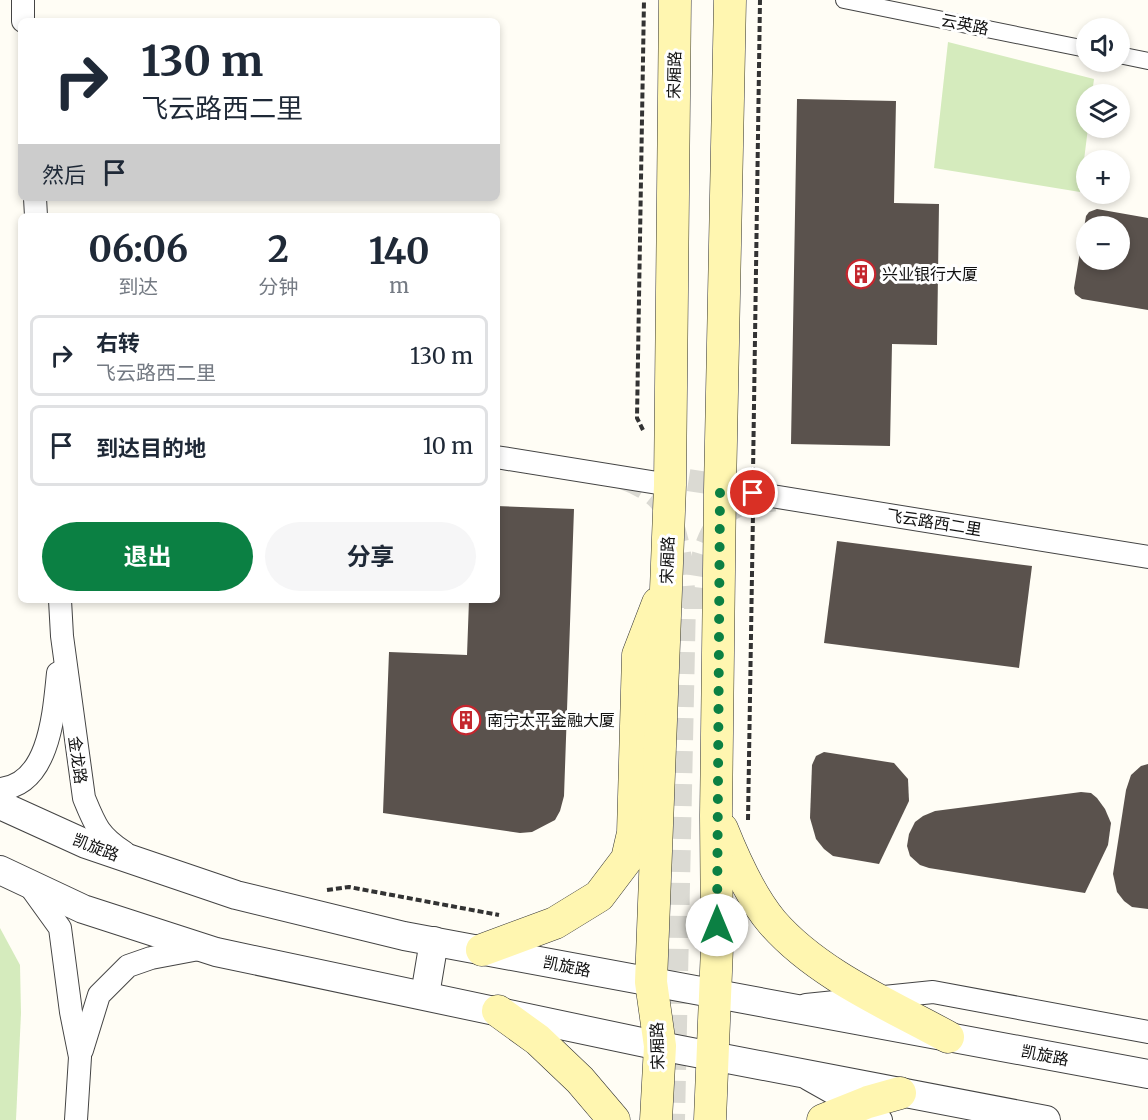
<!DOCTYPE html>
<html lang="zh">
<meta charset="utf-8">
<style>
body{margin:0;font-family:Merriweather,"Noto Sans SC",serif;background:#f6f6f7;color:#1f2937;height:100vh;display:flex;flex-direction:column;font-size:22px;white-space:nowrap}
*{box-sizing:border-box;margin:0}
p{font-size:20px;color:#747a83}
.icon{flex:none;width:33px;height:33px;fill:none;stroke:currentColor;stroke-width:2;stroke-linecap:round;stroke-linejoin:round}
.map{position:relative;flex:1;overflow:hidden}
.panel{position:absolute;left:18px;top:213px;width:482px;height:390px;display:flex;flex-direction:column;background:#fff;border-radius:9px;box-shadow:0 3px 9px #0003}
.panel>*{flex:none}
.hud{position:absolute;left:18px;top:18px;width:482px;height:183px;border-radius:9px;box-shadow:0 3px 9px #0003;background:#fff;color:#1f2937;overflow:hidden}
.buttons{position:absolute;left:1076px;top:18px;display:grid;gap:12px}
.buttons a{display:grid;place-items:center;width:54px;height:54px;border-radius:50%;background:#fff;box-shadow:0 3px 9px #0003;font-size:30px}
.pin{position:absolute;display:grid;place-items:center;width:51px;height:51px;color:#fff;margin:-26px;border:3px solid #fff;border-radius:50%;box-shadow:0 2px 6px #0007}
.me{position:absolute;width:66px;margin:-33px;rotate:0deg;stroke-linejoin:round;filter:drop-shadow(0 0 4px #0008)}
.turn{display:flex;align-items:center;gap:21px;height:126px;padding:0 24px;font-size:27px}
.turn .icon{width:78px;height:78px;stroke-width:2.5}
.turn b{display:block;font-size:42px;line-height:51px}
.then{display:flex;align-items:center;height:57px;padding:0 24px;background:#0003;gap:12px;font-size:22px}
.eta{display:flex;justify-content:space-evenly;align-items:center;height:102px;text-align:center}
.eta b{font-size:36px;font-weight:700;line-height:42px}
.primary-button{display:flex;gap:12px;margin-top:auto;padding:12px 24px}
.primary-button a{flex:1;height:69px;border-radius:36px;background:#0b8043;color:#fff;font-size:24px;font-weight:700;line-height:69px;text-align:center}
.primary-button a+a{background:#f6f6f7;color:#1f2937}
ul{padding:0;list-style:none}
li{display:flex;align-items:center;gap:18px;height:81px;margin:0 12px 9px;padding:0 12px;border:3px solid #e0e1e3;border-radius:9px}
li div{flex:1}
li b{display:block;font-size:22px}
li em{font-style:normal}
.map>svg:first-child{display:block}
.green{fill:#d5ebbd}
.building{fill:#5a524d;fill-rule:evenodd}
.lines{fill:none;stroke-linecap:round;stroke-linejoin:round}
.minor-tunnel{stroke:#dbdad3;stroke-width:22;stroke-dasharray:22 11;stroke-linecap:butt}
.pedestrian-casing{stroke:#444;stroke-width:18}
.minor-casing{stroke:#444;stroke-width:24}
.tertiary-casing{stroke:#444;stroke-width:30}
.secondary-casing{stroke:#333;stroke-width:33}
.path{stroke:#333;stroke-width:4;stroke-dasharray:6 3;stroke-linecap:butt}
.pedestrian{stroke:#fff;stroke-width:16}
.minor{stroke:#fff;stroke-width:22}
.tertiary{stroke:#fff;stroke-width:28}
.secondary{stroke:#fff6b0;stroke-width:32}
.route{stroke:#0b8043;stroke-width:10;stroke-dasharray:0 18}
.labels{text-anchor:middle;stroke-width:6;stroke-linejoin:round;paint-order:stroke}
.street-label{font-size:16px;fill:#111;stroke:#fff}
.poi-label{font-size:16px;fill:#111;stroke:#fff;text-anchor:start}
</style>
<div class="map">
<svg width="1148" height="1120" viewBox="0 0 1148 1120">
<rect width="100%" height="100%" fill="#fffdf5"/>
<g class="green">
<polygon points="948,42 1094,79 1092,94 1086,94 1086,128 1088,128 1080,192 934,168"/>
<polygon points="0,928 20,965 21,1013 16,1120 0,1120"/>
</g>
<g class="building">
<polygon points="797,99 896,101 894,203 939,204 937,345 892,344 890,446 791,444"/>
<path d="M 1097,209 L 1148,218 L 1148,310 L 1082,299 L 1075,294 L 1074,288 L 1086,216 L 1089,212 ZM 1086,226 L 1119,226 L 1119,260 L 1086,260 Z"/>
<polygon points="496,506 574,509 564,796 560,811 555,820 532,832 520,833 383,813 389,652 467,655 469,600 496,600"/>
<polygon points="837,541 1032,566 1019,668 824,643"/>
<polygon points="824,752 894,763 908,779 909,801 879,864 833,856 824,849 816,839 810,818 812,765 816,756"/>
<polygon points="1148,764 1148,909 1132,907 1124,901 1117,892 1113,874 1126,790 1131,775 1141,766"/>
<polygon points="1081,792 1091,793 1097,798 1105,809 1111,823 1108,845 1085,893 929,868 920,865 910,856 907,846 909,834 915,822 923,816 935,811"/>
</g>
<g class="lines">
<g class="minor-tunnel">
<polyline points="656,475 733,487"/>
<path d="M 624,479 C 635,483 649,490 657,498 C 681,523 682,569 685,601 L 674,1120"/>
<path d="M 695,609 C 695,578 705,521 736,507 C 749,501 769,502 783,499"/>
</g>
<g class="pedestrian-casing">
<g id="pedestrian">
<polyline points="844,0 1086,49"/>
<polyline points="1119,55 1148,61"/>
</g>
</g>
<g class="minor-casing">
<g id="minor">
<polyline points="23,0 23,21"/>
<polyline points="35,198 36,216"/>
<polyline points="496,457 670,485"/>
<polyline points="720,490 753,493 1148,557"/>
<path d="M 60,600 L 62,636 L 84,798 C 95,825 99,836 124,852"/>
<path d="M 0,789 C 50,785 54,711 58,673"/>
<polyline points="29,885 60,928 71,1012 80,1057 76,1120"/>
<polyline points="806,1005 933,992 1148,1032"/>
<polyline points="82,1050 99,995 128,966 151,958 204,948"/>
<polyline points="808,1079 881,1120"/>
</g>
</g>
<g class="tertiary-casing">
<g id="tertiary">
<polyline points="0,805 86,844 236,895 404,936 1148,1074"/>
<polyline points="0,870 83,909 216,952 660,1046 1046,1120"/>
<polyline points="425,995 434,941"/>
</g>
</g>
<g class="secondary-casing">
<g id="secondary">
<path d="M 722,829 C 734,859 751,897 772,922 C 817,974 888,1004 948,1037"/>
<polyline points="482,950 555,923 599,896 627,859 633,833 638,655 658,603"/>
<polyline points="498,1011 538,1040 580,1080 614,1120"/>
<polyline points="656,1120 660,1046 651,982 670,485 675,0"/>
<polyline points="710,1120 717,947 716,816 720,490 730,0"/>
<polyline points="823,1120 868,1102 900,1093"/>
</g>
</g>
<g class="path">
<polyline points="643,430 637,418 644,0"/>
<polyline points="753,473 760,0"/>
<polyline points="748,820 753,513"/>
<polyline points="327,890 349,887 499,915"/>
</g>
<use href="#pedestrian" class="pedestrian"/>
<use href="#minor" class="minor"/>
<use href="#tertiary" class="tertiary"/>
<use href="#secondary" class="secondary"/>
</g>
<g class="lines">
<polyline class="route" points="717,925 720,490 753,493"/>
</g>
<defs>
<g id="building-ring" transform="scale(1.5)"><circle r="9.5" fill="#fff" stroke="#c4262e" stroke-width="1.5"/><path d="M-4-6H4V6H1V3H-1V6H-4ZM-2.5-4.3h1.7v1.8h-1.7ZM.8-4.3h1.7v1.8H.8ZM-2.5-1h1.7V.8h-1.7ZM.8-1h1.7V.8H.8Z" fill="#c4262e"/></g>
</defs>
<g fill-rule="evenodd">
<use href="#building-ring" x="861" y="274"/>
<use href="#building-ring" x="466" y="720"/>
</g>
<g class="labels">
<g class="street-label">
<text transform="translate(965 24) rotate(11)" y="6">云英路</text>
<text transform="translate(674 75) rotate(-89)" y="6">宋厢路</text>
<text transform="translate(934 522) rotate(9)" y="6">飞云路西二里</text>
<text transform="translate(667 560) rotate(-88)" y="6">宋厢路</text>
<text transform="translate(78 760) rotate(82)" y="6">金龙路</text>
<text transform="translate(96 847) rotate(21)" y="6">凯旋路</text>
<text transform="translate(567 966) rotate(11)" y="6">凯旋路</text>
<text transform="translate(657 1046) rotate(-92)" y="6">宋厢路</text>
<text transform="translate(1045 1055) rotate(11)" y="6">凯旋路</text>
</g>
<g class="poi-label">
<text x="882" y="280">兴业银行大厦</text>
<text x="487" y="726">南宁太平金融大厦</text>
</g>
</g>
</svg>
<div class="buttons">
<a><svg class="icon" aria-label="sound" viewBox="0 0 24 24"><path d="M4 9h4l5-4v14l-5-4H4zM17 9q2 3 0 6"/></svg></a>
<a><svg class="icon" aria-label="layers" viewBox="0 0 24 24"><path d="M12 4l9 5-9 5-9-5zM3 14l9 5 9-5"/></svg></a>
<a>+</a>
<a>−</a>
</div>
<div class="pin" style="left:753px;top:493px;background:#d93025"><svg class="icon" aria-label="arrive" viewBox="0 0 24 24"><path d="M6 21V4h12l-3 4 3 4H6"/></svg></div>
<svg class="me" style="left:717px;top:925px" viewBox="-20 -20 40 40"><circle r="19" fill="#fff"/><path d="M0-13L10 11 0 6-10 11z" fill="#0b8043"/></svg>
<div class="hud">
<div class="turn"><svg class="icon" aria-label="right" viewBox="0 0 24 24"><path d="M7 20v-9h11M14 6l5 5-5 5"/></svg><div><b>130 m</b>飞云路西二里</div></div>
<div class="then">然后<svg class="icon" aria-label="arrive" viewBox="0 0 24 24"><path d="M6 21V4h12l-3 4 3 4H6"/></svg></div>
</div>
<section class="panel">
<div class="eta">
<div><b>06:06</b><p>到达</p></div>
<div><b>2</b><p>分钟</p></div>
<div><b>140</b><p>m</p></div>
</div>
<ul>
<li><svg class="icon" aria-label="right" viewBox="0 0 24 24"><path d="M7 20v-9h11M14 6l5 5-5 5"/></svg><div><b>右转</b><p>飞云路西二里</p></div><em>130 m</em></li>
<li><svg class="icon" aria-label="arrive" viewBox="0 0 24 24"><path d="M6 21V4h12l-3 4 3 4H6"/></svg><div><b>到达目的地</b></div><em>10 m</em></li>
</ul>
<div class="primary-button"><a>退出</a><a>分享</a></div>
</section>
</div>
